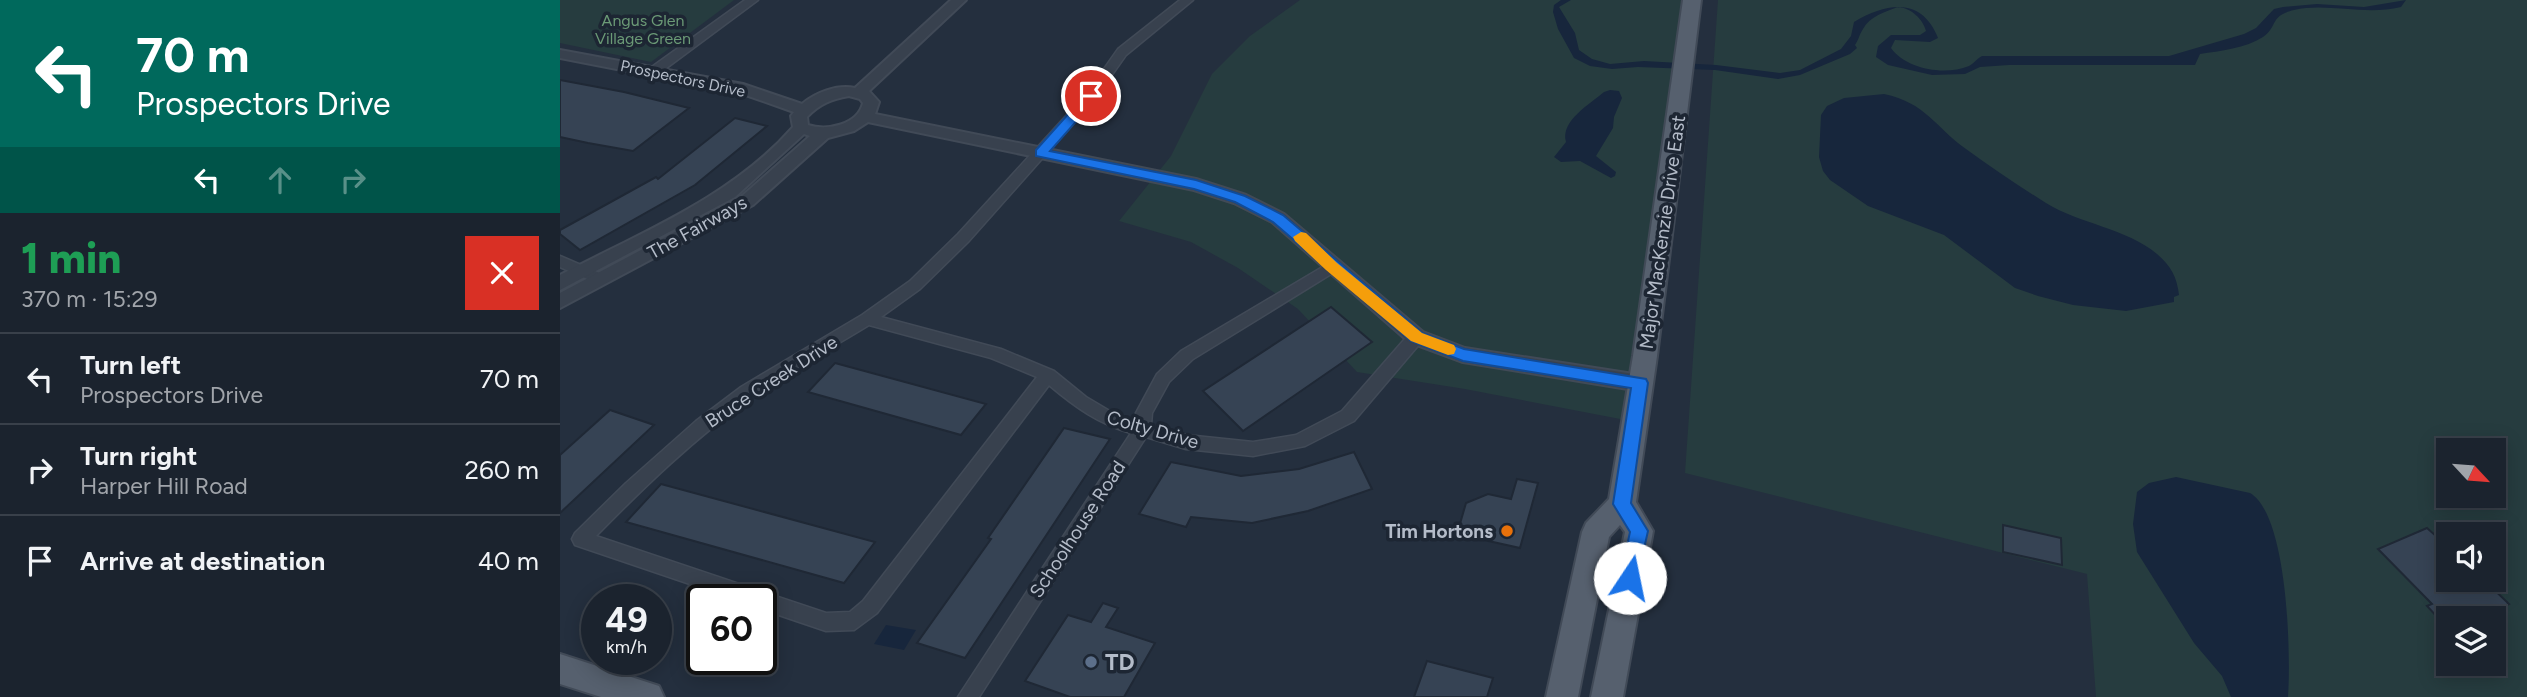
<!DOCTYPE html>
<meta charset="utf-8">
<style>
body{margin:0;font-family:Figtree,sans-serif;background:#242b36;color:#f1f3f6;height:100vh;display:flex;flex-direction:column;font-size:26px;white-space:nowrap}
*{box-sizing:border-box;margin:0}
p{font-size:23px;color:#a0a4aa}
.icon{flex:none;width:38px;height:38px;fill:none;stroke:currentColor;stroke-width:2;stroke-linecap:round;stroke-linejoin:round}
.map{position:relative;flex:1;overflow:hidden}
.side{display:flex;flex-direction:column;background:#1b232e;width:560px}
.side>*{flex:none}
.banner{background:#00695c;color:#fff;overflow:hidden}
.needle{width:46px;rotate:116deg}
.fabs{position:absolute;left:1876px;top:438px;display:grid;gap:14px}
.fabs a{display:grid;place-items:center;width:70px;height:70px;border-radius:0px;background:#1b232e;box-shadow:0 4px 18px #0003,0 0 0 2px #39404a;font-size:35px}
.speed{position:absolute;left:21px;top:584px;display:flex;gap:14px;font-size:35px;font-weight:700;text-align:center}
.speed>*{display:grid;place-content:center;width:91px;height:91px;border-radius:50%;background:#1b232e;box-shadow:0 4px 18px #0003,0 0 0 2px #39404a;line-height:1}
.speed small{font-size:18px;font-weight:400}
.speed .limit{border:4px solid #111;border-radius:10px;background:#fff;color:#111}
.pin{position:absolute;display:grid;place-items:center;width:60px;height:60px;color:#fff;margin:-30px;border:4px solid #fff;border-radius:50%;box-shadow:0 2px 7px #0007}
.me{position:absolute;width:77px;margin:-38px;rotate:11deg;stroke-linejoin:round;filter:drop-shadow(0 0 5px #0008)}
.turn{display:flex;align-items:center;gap:24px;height:147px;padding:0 21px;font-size:32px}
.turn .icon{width:91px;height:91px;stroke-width:2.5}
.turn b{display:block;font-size:49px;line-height:60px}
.lanes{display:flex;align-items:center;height:66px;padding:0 21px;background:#0003;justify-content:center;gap:35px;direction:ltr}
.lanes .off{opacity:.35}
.round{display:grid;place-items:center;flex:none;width:74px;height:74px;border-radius:0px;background:#242b36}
.head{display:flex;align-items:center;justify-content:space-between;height:119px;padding:0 21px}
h1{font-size:42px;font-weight:800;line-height:52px;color:#1e9e55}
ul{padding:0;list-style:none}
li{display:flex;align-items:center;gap:21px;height:91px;padding:0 21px;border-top:2px solid #39404a}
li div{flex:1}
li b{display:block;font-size:26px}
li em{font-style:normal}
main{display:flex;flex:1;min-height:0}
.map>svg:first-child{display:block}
.green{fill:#263c3f;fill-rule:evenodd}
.water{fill:#17263c}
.building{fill:#364354;stroke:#1f2835;stroke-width:2}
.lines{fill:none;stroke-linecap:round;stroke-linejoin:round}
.minor-casing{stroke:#414a57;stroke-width:3}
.tertiary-casing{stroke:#414a57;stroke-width:4}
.primary-casing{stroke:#414a57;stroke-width:4}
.minor{fill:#38414e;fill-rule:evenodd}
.tertiary{fill:#38414e;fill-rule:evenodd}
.primary{fill:#56606e;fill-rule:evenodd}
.route{fill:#1a73e8;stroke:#114b97;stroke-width:2}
.slow{fill:#f59e0b}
.food-dot{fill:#e8710a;stroke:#1d2633;stroke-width:2.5}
.service-dot{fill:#5c6f8a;stroke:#1d2633;stroke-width:2.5}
.labels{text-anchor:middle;stroke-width:7;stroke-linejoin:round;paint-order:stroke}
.far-park-label{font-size:16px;fill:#6b9a76;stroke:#1d2633}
.far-street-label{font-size:16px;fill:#b4bcc9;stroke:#1d2633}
.street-label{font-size:19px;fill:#b4bcc9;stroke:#1d2633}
.poi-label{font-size:19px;font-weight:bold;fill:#b4bcc9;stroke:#1d2633;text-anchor:end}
.near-poi-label{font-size:23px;font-weight:bold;fill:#b4bcc9;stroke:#1d2633;text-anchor:start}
</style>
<main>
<section class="side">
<div class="banner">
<div class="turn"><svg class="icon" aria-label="left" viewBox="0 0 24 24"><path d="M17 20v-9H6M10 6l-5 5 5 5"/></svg><div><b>70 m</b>Prospectors Drive</div></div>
<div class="lanes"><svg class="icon" aria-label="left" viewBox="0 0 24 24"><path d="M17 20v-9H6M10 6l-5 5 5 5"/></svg><svg class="icon off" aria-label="ahead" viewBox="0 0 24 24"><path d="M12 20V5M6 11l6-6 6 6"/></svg><svg class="icon off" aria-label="right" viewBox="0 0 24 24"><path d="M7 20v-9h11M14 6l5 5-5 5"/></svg></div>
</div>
<div class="head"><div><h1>1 min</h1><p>370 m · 15:29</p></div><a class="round" style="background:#d93025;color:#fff"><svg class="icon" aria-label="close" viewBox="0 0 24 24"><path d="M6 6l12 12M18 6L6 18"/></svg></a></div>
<ul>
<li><svg class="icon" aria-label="left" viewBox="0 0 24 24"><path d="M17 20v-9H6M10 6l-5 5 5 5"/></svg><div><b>Turn left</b><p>Prospectors Drive</p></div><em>70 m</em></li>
<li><svg class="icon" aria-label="right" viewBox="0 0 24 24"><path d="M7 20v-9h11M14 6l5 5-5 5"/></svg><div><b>Turn right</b><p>Harper Hill Road</p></div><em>260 m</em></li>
<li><svg class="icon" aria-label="arrive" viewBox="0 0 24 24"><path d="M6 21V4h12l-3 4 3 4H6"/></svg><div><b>Arrive at destination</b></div><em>40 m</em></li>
</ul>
</section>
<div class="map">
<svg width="1967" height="697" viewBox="0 0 1967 697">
<rect width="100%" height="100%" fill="#242f3e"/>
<g class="green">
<polygon points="0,0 174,0 91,62 0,43"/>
<polygon points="740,0 1139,0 1081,423 905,389 797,372 738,309 678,268 631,242 559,221 611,156 652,74 690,36"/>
<path d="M 1158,0 L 1967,0 L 1967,697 L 1536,697 L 1527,574 L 1125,473 ZM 1888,450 L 1934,450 L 1934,495 L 1888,495 ZM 1888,534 L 1934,534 L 1934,579 L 1888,579 ZM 1888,618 L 1934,618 L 1934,663 L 1888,663 Z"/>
</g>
<g class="water">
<path d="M 1001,0 L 1011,0 L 999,7 L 1015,33 L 1019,50 L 1032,59 L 1050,64 L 1084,61 L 1156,65 L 1220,73 L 1240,70 L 1281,49 L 1291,36 L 1294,22 C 1331,0 1363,0 1378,38 L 1370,42 L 1335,40 L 1331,48 C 1346,69 1384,76 1409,66 C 1415,63 1416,59 1422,56 L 1609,56 L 1684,34 L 1696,28 L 1714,9 L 1723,7 L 1757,4 L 1804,7 L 1846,0 L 1841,7 C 1804,16 1767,2 1734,10 C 1709,16 1718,27 1703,37 C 1686,48 1660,51 1640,54 L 1635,65 L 1449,65 L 1420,67 L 1405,74 L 1372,75 L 1328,65 L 1316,57 L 1318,46 L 1331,35 L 1360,35 L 1366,31 C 1363,19 1351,8 1338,7 C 1325,12 1310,16 1303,29 C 1299,35 1299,39 1295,45 L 1297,48 L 1290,54 L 1240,75 L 1218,79 L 1155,70 L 1078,67 L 1052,69 L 1030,66 L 1014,58 L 998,29 L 993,12 L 994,5 Z"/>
<path d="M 1050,90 L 1059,91 L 1062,98 L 1054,117 L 1053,128 L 1036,156 L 1056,172 L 1055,176 L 1051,178 L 1020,161 L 1001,162 L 994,157 L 1006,142 C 1000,121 1030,104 1044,92 Z"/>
<path d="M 1324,94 C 1366,103 1374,126 1406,149 C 1432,168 1459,186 1486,203 C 1520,224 1566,228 1597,254 C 1611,266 1617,277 1619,295 L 1614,297 L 1614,302 L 1566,311 L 1513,305 L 1478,296 L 1455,288 L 1384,235 L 1308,206 L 1270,180 L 1263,171 L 1259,157 L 1261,115 L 1267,106 L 1284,98 Z"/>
<path d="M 1616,477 L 1690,493 C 1728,515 1731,655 1728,697 L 1671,697 L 1662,676 L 1634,643 L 1577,552 L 1573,524 L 1577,492 L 1589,483 Z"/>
<polygon points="326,625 356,630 344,650 314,644"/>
</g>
<g class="building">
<polygon points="0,80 64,92 129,108 73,151 28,143 0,137"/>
<polygon points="175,118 207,126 135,185 20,250 0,234 0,230 96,177 98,179"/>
<polygon points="771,307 812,342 683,431 643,391"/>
<polygon points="275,363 426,404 401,435 248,392"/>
<polygon points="50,410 94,425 0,513 0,455"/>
<polygon points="504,428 550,439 405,658 357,643 431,539 428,538"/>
<polygon points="794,452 812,489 748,511 692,523 631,517 626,527 579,514 611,462 681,476 739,469"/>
<polygon points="957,479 978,483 960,548 897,534 906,503 928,494 951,499"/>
<polygon points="101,484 315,542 284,583 66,522"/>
<polygon points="1443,525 1501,538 1502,565 1443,552"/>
<polygon points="1867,528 1885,544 1881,546 1888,552 1888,579 1923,579 1949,604 1920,618 1878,618 1867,606 1872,604 1818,549"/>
<polygon points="543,603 558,608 546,627 595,643 564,697 510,697 465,681 508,615 531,622"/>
<polygon points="867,661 933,678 927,697 854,697"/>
</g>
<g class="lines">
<g class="minor-casing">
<g id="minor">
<polygon points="185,0 198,0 97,75 89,75 89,69"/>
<path d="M 620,0 L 633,0 L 566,55 L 535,99 L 408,242 L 360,289 L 321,317 L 441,349 L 494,371 L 526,397 L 558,416 L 575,420 L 576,413 L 597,374 L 621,351 L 771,262 L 776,263 L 778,267 L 776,271 L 633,359 L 609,382 L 592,413 L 591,425 L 626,435 L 693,442 L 736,435 L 782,411 L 850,333 L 862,333 L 864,337 L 862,341 L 794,421 L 745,446 L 693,456 L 626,449 L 586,437 L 419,697 L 398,697 L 571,433 C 539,424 515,407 489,385 L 317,613 L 294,630 L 266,631 L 201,609 L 201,600 L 177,600 L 15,545 L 12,539 L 15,533 L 66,483 L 136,421 L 181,387 L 302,315 L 350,281 L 398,234 L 527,93 L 558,49 ZM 309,325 L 431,358 L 477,377 L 303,601 L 290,612 L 266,613 L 36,536 C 84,487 135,438 191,398 C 228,371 270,349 309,325 Z"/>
<polygon points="0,256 44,275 46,279 39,284 0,267"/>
</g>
</g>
<g class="tertiary-casing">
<path id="tertiary" d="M 391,0 L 406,0 L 309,91 L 319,102 L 315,114 L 636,179 L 686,195 L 724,214 L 863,332 L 905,348 L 1080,375 L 1087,378 L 1090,383 L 1087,388 L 1080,391 L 903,362 L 849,342 L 712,222 L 674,203 L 634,190 L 308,122 L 294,131 L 268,138 L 193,205 L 0,308 L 0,293 L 181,197 L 250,136 L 244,134 L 175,197 L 0,290 L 0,275 C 80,233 172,197 233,127 L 231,116 L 234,112 L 180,93 L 0,58 L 0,50 L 183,84 L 242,104 C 255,93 277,84 295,88 ZM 289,96 L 300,99 L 303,103 C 298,125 267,131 248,125 L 247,117 C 259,104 272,99 289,96 Z"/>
</g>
<g class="primary-casing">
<g id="primary">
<polygon points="1123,0 1141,0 1097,356 1076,502 1093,531 1063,697 1031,697 1065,532 1060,525 1049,537 1018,697 986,697 1022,532 1026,523 1049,499 1073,356"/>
<polygon points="0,654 99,686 104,697 41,697 0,684"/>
</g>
</g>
<use href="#minor" class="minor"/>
<use href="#tertiary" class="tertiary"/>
<use href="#primary" class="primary"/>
</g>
<polygon class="route" points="531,92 538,96 536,99 490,151 636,180 685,196 723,215 862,333 904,349 1086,379 1088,383 1071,503 1088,531 1076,584 1070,587 1063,584 1060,578 1070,532 1053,504 1071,388 903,361 851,341 713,222 675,202 634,189 476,156 476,150 527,93"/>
<polygon class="slow" points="741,232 746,233 777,263 862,333 894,345 896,349 894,354 888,355 851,341 766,270 735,241 733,237"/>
<circle class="food-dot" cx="947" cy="531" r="7"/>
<circle class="service-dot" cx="531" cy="662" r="7"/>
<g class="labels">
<g class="far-park-label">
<text x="83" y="26">Angus Glen<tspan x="83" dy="18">Village Green</tspan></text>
</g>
<g class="far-street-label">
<text transform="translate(123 78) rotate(12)" y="6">Prospectors Drive</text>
</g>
<g class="street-label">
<text transform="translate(137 227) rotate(-29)" y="7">The Fairways</text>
<text transform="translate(1102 232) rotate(-82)" y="7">Major MacKenzie Drive East</text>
<text transform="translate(211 381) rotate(-33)" y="7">Bruce Creek Drive</text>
<text transform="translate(593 429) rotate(16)" y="7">Colty Drive</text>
<text transform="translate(517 529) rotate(-57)" y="7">Schoolhouse Road</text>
</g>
<g class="poi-label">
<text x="933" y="538">Tim Hortons</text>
</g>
<g class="near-poi-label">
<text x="545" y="670">TD</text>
</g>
</g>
</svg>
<div class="fabs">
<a><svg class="needle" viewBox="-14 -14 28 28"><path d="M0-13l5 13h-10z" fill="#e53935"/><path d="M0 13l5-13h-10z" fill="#a0a4aa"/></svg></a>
<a><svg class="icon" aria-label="sound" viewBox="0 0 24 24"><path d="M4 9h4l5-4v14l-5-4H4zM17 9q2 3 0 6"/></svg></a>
<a><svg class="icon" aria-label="layers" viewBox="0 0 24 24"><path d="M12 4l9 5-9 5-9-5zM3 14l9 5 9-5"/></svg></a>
</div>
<div class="speed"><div>49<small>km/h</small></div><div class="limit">60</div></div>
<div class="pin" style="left:531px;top:96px;background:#d93025"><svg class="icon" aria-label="arrive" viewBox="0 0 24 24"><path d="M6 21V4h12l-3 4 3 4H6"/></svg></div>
<svg class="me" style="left:1070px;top:578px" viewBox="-20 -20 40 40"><circle r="19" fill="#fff"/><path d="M0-13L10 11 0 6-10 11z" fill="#1a73e8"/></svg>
</div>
</main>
